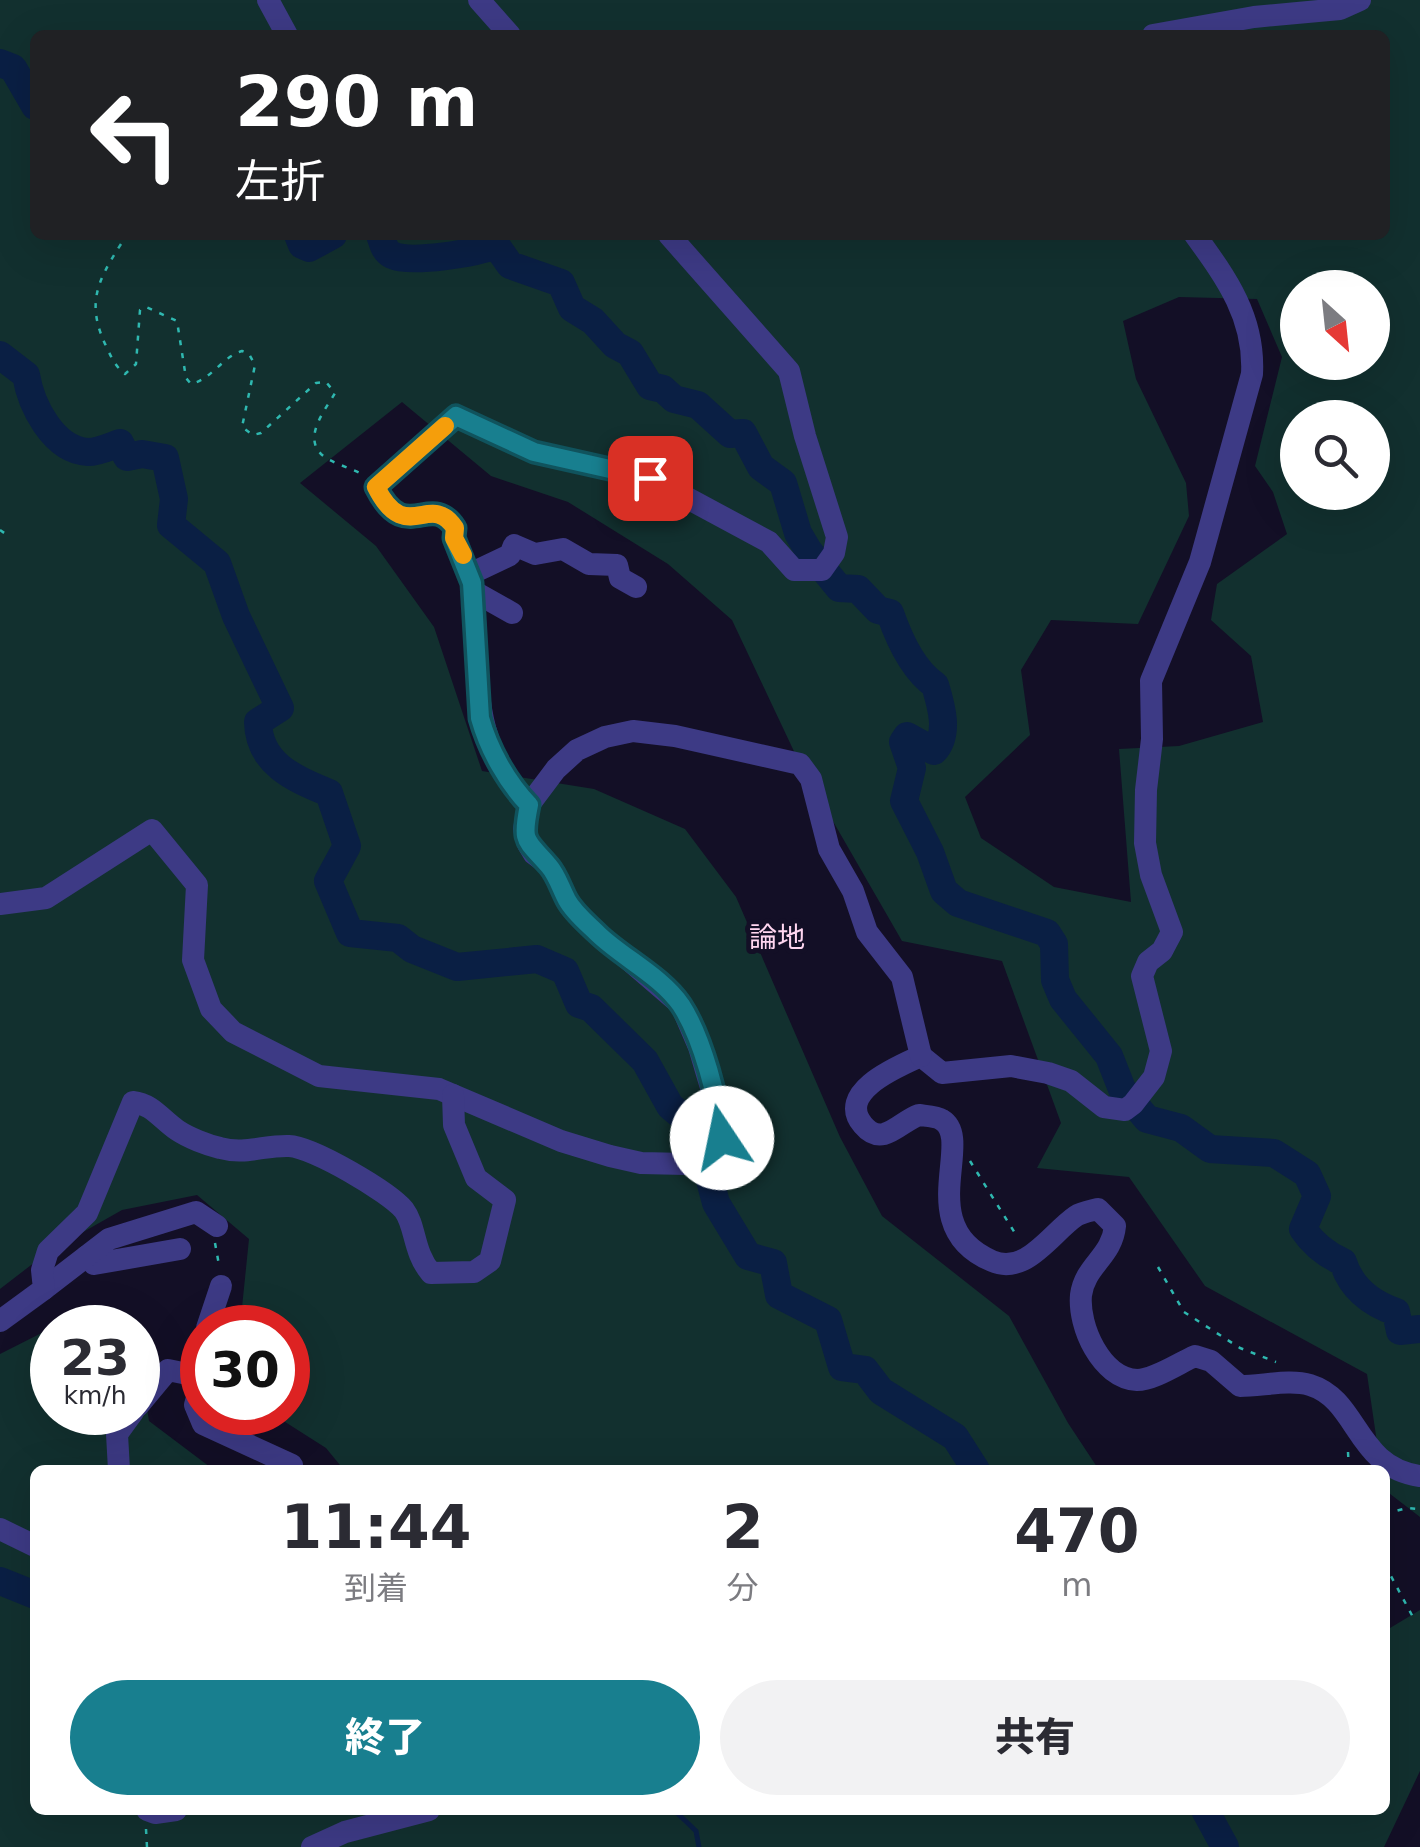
<!DOCTYPE html>
<html lang="ja">
<meta charset="utf-8">
<style>
body{margin:0;font-family:"DejaVu Sans","Noto Sans JP",sans-serif;background:#f2f2f3;color:#2b2b33;height:100vh;display:flex;flex-direction:column;font-size:38px;white-space:nowrap}
*{box-sizing:border-box;margin:0}
p{font-size:32px;color:#7c7c81}
.icon{flex:none;width:55px;height:55px;fill:none;stroke:currentColor;stroke-width:2;stroke-linecap:round;stroke-linejoin:round}
.map{position:relative;flex:1;overflow:hidden}
.side{position:absolute;left:30px;top:1465px;width:1360px;height:350px;display:flex;flex-direction:column;background:#fff;border-radius:15px;box-shadow:0 10px 40px #0002}
.side>*{flex:none}
.guide{position:absolute;left:30px;top:30px;width:1360px;height:210px;border-radius:15px;box-shadow:0 10px 40px #0002;background:#202124;color:#fff;overflow:hidden}
.needle{width:65px;rotate:153deg}
.buttons{position:absolute;left:1280px;top:270px;display:grid;gap:20px}
.buttons a{display:grid;place-items:center;width:110px;height:110px;border-radius:50%;background:#fff;box-shadow:0 10px 40px #0002;font-size:50px}
.speed{position:absolute;left:30px;top:1305px;display:flex;gap:20px;font-size:50px;font-weight:700;text-align:center}
.speed>*{display:grid;place-content:center;width:130px;height:130px;border-radius:50%;background:#fff;box-shadow:0 10px 40px #0002;line-height:1}
.speed small{font-size:25px;font-weight:400}
.speed .limit{border:15px solid #d22;background:#fff;color:#111}
.pin{position:absolute;display:grid;place-items:center;width:85px;height:85px;color:#fff;margin:-42px;border-radius:20px;box-shadow:0 5px 15px #0006}
.me{position:absolute;width:110px;margin:-55px;rotate:349deg;stroke-linejoin:round;filter:drop-shadow(0 0 8px #0008)}
.turn{display:flex;align-items:center;gap:35px;height:210px;padding:0 40px;font-size:45px}
.turn .icon{width:130px;height:130px;stroke-width:2.5}
.turn b{display:block;font-size:70px;line-height:85px}
.eta{display:flex;justify-content:space-evenly;align-items:center;height:170px;text-align:center}
.eta b{font-size:60px;font-weight:800;line-height:70px}
.primary-button{display:flex;gap:20px;margin-top:auto;padding:20px 40px}
.primary-button a{flex:1;height:115px;border-radius:60px;background:#187f8f;color:#fff;font-size:40px;font-weight:800;line-height:115px;text-align:center}
.primary-button a+a{background:#f2f2f3;color:#2b2b33}
.map>svg:first-child{display:block}
.green{fill:#12302f;fill-rule:evenodd}
.lines{fill:none;stroke-linecap:round;stroke-linejoin:round}
.stream{stroke:#0a1f44;stroke-width:5}
.river{stroke:#0a1f44;stroke-width:28}
.path{stroke:#2fb8b0;stroke-width:2.5;stroke-dasharray:5 8;stroke-linecap:butt}
.minor{stroke:#3d3a85;stroke-width:22}
.route-casing{stroke:#10535d;stroke-width:25}
.route{stroke:#187f8f;stroke-width:18}
.slow{stroke:#f59e0b;stroke-width:18}
.labels{text-anchor:middle;stroke-width:10;stroke-linejoin:round;paint-order:stroke}
.neighbourhood-label{font-size:28px;fill:#ffd6f0;stroke:#130f26}
</style>
<div class="map">
<svg width="1420" height="1847" viewBox="0 0 1420 1847">
<rect width="100%" height="100%" fill="#130f26"/>
<g class="green">
<path d="M 0,0 L 1420,0 L 1420,1517 L 1385,1490 L 1385,1470 L 1381,1470 L 1367,1374 L 1205,1286 L 1129,1177 L 1037,1168 L 1061,1123 L 1002,961 L 902,941 L 800,764 L 732,620 L 668,564 L 568,502 L 491,476 L 402,402 L 300,483 L 376,546 L 434,627 L 482,771 L 594,789 L 685,829 L 736,897 L 840,1137 L 882,1216 L 1009,1316 L 1068,1423 L 1099,1470 L 344,1470 L 326,1448 L 271,1413 L 288,1412 L 288,1328 L 240,1327 L 249,1239 L 197,1195 L 122,1210 L 48,1252 L 0,1289 ZM 35,35 L 1385,35 L 1385,235 L 35,235 ZM 1298,288 L 1372,288 L 1372,362 L 1298,362 ZM 1179,297 L 1257,299 L 1282,357 L 1255,466 L 1273,492 L 1287,534 L 1217,584 L 1211,620 L 1251,656 L 1263,722 L 1179,746 L 1119,749 L 1131,902 L 1054,887 L 981,838 L 965,797 L 1030,735 L 1021,670 L 1051,620 L 1138,624 L 1189,516 L 1186,483 L 1136,379 L 1123,321 ZM 1298,418 L 1372,418 L 1372,492 L 1298,492 Z"/>
<polygon points="97,1305 121,1311 130,1327 52,1328 52,1412 138,1412 138,1350 149,1421 214,1470 35,1470 35,1810 1385,1810 1385,1631 1420,1610 1420,1771 1384,1847 0,1847 0,1354"/>
</g>
<g class="lines">
<polyline class="stream" points="674,1810 696,1831 699,1847"/>
<g class="river">
<polyline points="0,63 13,68 35,106"/>
<polyline points="298,235 302,245 309,248 333,235"/>
<path d="M 380,235 C 383,243 384,251 392,255 C 411,264 476,253 496,245 L 510,265 L 561,283 L 572,308 L 593,321 L 615,345 L 630,353 L 650,386 L 663,389 L 674,399 L 698,405 L 730,434 L 743,433 L 761,467 L 783,483 L 798,533 L 808,550 L 839,588 L 858,589 L 878,610 L 890,613 C 899,639 913,670 935,685 C 941,705 950,734 934,751 L 907,736 L 903,742 L 912,768 L 904,801 L 930,852 L 944,891 L 958,903 L 1047,933 L 1054,944 L 1055,980 L 1063,999 L 1109,1056 L 1122,1089 L 1147,1119 L 1181,1128 L 1210,1149 L 1274,1153 L 1307,1174 L 1317,1196 L 1303,1229 C 1313,1244 1327,1255 1343,1262 C 1351,1288 1370,1303 1396,1312 L 1400,1331 L 1420,1329"/>
<path d="M 0,355 L 26,375 C 31,405 53,450 88,452 C 98,452 111,446 120,443 L 127,457 L 142,454 L 165,458 L 174,499 L 171,525 L 217,563 L 236,616 L 280,708 L 258,722 C 259,765 296,779 329,793 L 347,846 L 328,881 L 350,933 L 398,938 L 412,949 L 457,967 L 537,959 L 565,971 L 579,1004 L 591,1008 L 645,1061 L 670,1106 L 696,1128 L 716,1203 L 748,1256 L 773,1263 L 779,1295 L 828,1320 L 842,1367 L 865,1370 L 881,1391 L 955,1437 L 976,1470"/>
<polyline points="0,1581 35,1595"/>
<polyline points="1205,1810 1225,1847"/>
</g>
<g class="path">
<path d="M 121,244 C 96,283 86,305 107,348 C 112,359 116,367 125,374 L 136,364 L 140,310 L 146,307 L 177,321 L 186,378 L 191,384 C 212,379 222,357 242,351 L 249,354 L 255,365 L 242,427 L 253,435 L 261,433 L 316,383 L 326,382 L 335,393 C 326,409 303,436 321,454 C 331,463 348,467 360,473"/>
<polyline points="0,530 10,537"/>
<polyline points="970,1161 1018,1238"/>
<polyline points="215,1243 219,1265"/>
<polyline points="1158,1267 1184,1312 1240,1348 1276,1362"/>
<polyline points="1348,1452 1349,1470"/>
<polyline points="1385,1514 1407,1508 1420,1509"/>
<polyline points="1385,1565 1414,1619"/>
<polyline points="146,1829 147,1847"/>
</g>
<g class="minor">
<polyline points="268,0 287,35"/>
<polyline points="479,0 510,35"/>
<polyline points="1153,35 1254,17 1340,9 1360,0"/>
<path d="M 1195,235 C 1227,279 1255,318 1252,374 L 1200,562 L 1151,681 L 1152,739 L 1146,790 L 1145,843 L 1151,875 L 1172,932 L 1162,951 L 1148,962 L 1142,976 L 1161,1051 L 1154,1077 L 1133,1104 L 1125,1110 L 1104,1107 L 1071,1081 L 1048,1073 L 1011,1066 L 942,1073 L 921,1056 C 899,1066 835,1092 863,1125 C 868,1131 875,1136 884,1134 C 896,1131 907,1119 919,1115 C 926,1116 936,1116 942,1120 C 975,1140 912,1227 992,1261 C 1026,1276 1051,1233 1076,1216 C 1082,1212 1090,1211 1098,1209 L 1115,1226 C 1112,1257 1085,1265 1081,1295 C 1078,1326 1101,1378 1137,1380 C 1154,1380 1179,1363 1195,1356 L 1211,1361 L 1240,1386 C 1262,1386 1290,1379 1310,1385 C 1359,1400 1355,1467 1420,1476"/>
<polyline points="470,574 510,555 514,545 535,554 563,549 589,564 617,565 620,578 636,587"/>
<polyline points="473,591 512,613"/>
<path d="M 529,805 C 463,736 483,670 472,586 C 470,566 452,547 455,528 C 429,490 406,547 376,487 L 456,416 L 533,452 L 650,478 L 769,542 L 794,570 L 822,570 L 834,553 L 837,537 L 805,436 L 789,371 L 669,235"/>
<polyline points="0,904 46,898 152,830 197,885 193,960 211,1009 233,1032 319,1076 439,1089 561,1141 610,1156 641,1163 686,1164 711,1156 718,1149 721,1138 717,1108 699,1047 681,1005 602,937 569,905 550,866 534,854 528,844 524,829 529,805 556,769 577,750 605,737 633,731 675,736 800,764 811,779 829,849 853,891 867,932 902,977 921,1056"/>
<polyline points="87,1256 94,1264 180,1249"/>
<polyline points="44,1289 109,1239 196,1212 217,1226"/>
<path d="M 0,1321 L 44,1289 L 42,1270 L 48,1251 L 87,1213 L 133,1102 C 152,1104 161,1119 177,1130 C 189,1138 207,1145 220,1148 C 245,1155 265,1145 289,1146 C 313,1147 389,1192 404,1210 C 416,1226 413,1252 431,1273 L 474,1272 L 490,1261 L 505,1200 L 476,1178 L 454,1125 L 453,1095"/>
<polyline points="207,1328 221,1286"/>
<polyline points="202,1380 195,1405 203,1424 292,1465"/>
<polyline points="138,1406 168,1370 202,1377"/>
<polyline points="119,1470 117,1434 133,1412"/>
<polyline points="0,1529 35,1546"/>
<polyline points="147,1810 155,1813 176,1810"/>
<polyline points="312,1847 345,1832 429,1810"/>
</g>
</g>
<g class="lines">
<g class="route-casing">
<path id="route" d="M 650,478 L 534,452 L 456,416 L 376,487 C 406,547 430,490 455,528 L 454,538 L 472,583 L 480,718 C 489,750 507,782 529,805 C 521,844 526,839 549,866 C 557,875 561,889 567,900 C 574,913 588,924 598,934 C 623,958 661,976 681,1005 C 702,1037 719,1101 722,1138"/>
</g>
<use href="#route" class="route"/>
<path class="slow" d="M 445,426 L 376,487 C 406,547 430,490 455,528 L 454,538 L 463,555"/>
</g>
<g class="labels">
<g class="neighbourhood-label">
<text x="777" y="947">論地</text>
</g>
</g>
</svg>
<div class="buttons">
<a><svg class="needle" viewBox="-14 -14 28 28"><path d="M0-13l5 13h-10z" fill="#e53935"/><path d="M0 13l5-13h-10z" fill="#7c7c81"/></svg></a>
<a><svg class="icon" aria-label="search" viewBox="0 0 24 24"><circle cx="10" cy="10" r="6"/><path d="M15 15l6 6"/></svg></a>
</div>
<div class="speed"><div>23<small>km/h</small></div><div class="limit">30</div></div>
<div class="pin" style="left:650px;top:478px;background:#d93025"><svg class="icon" aria-label="arrive" viewBox="0 0 24 24"><path d="M6 21V4h12l-3 4 3 4H6"/></svg></div>
<svg class="me" style="left:722px;top:1138px" viewBox="-20 -20 40 40"><circle r="19" fill="#fff"/><path d="M0-13L10 11 0 6-10 11z" fill="#187f8f"/></svg>
<div class="guide">
<div class="turn"><svg class="icon" aria-label="left" viewBox="0 0 24 24"><path d="M17 20v-9H6M10 6l-5 5 5 5"/></svg><div><b>290 m</b>左折</div></div>
</div>
<section class="side">
<div class="eta">
<div><b>11:44</b><p>到着</p></div>
<div><b>2</b><p>分</p></div>
<div><b>470</b><p>m</p></div>
</div>
<div class="primary-button"><a>終了</a><a>共有</a></div>
</section>
</div>
